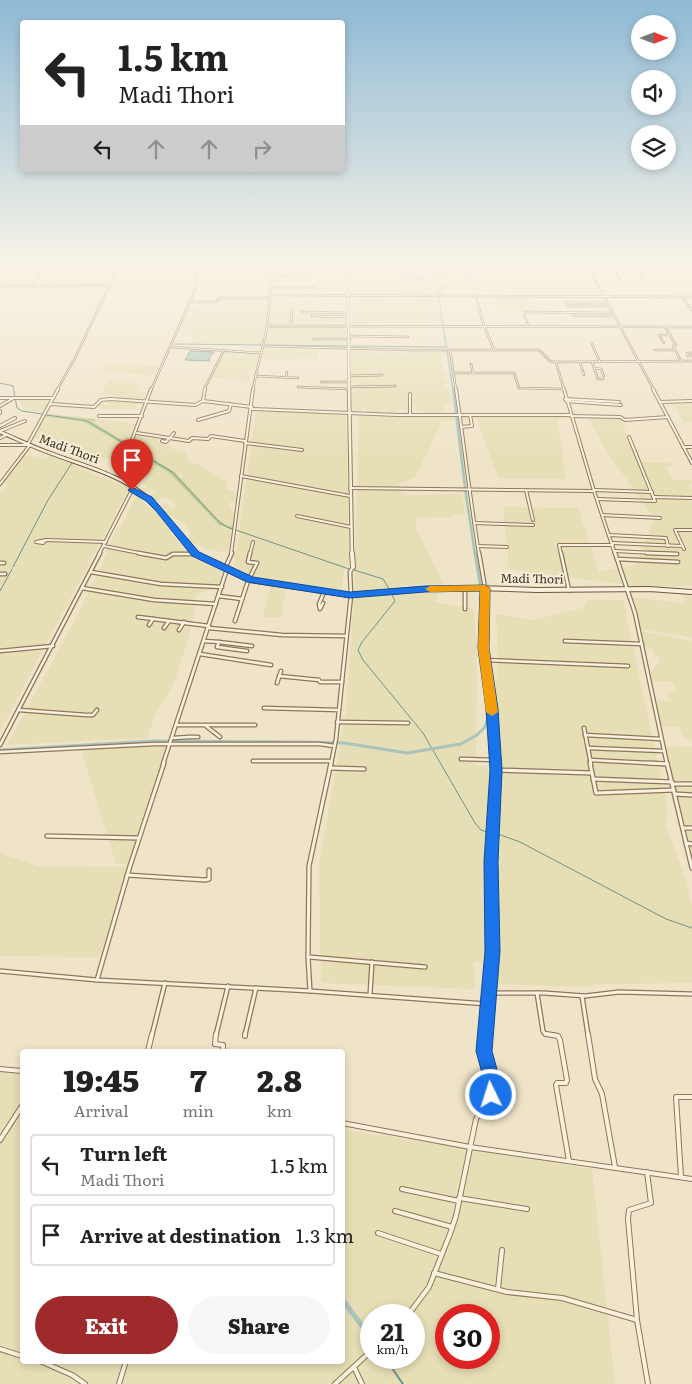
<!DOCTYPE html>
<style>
body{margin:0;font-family:Literata,serif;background:#f6f6f6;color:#222;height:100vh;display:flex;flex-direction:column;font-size:19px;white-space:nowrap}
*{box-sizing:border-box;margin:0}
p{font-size:16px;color:#767676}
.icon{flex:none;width:28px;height:28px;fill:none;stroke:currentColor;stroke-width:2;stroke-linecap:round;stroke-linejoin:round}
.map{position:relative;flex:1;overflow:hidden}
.drawer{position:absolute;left:20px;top:1049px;width:325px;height:315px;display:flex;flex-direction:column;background:#fff;border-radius:5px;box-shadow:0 2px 8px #0003}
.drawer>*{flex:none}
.hud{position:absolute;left:20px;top:20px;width:325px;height:152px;border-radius:5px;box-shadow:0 2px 8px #0003;background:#fff;color:#222;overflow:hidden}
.needle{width:32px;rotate:90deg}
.tools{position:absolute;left:631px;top:15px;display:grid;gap:10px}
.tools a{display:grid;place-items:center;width:45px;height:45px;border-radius:50%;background:#fff;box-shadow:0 2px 8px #0003;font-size:25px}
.speed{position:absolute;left:360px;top:1304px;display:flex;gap:10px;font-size:25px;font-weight:700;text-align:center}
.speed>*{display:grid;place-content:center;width:65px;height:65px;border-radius:50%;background:#fff;box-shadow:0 2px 8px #0003;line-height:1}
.speed small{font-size:12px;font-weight:400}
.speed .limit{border:8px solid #d22;background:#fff;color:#111}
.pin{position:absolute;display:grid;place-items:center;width:42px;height:42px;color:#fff;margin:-51px -21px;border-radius:50% 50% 50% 0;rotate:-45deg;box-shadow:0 0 5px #0007}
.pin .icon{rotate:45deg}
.me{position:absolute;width:55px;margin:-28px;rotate:356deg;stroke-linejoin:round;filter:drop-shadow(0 0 4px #0008)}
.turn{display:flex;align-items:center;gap:18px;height:105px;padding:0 15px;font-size:22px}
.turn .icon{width:65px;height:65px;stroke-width:2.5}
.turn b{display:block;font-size:35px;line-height:42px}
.lanes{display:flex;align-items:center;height:48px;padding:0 15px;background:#0003;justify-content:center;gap:25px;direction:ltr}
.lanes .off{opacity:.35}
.eta{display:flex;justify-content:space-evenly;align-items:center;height:85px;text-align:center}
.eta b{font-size:30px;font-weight:800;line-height:35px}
.button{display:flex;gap:10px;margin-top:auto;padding:10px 15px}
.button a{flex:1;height:58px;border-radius:30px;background:#9e2a2b;color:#fff;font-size:20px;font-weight:800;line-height:58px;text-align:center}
.button a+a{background:#f6f6f6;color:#222}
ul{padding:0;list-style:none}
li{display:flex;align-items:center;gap:15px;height:62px;margin:0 10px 8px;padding:0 5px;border:2px solid #e0e0e0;border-radius:5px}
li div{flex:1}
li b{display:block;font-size:19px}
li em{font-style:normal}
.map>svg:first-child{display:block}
.farmland{fill:#e6deb5;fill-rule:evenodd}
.green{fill:#c9cf9b}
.water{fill:#a9c4bc;stroke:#6f938a}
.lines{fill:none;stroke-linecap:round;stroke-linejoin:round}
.stream-far1{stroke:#6f938a;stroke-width:1}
.stream{stroke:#6f938a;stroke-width:2}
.canal-far3{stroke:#a9c4bc;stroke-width:2}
.canal-far2{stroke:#a9c4bc;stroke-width:2.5}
.canal-far1{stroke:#a9c4bc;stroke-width:3}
.canal{stroke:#a9c4bc;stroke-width:5}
.minor-far4-casing{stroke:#8d765c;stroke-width:2.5}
.minor-far3-casing{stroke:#8d765c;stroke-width:4}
.minor-far2-casing{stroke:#8d765c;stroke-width:5}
.minor-far1-casing{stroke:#8d765c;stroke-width:5.5}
.minor-casing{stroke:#8d765c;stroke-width:6}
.tertiary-far2-casing{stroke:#8d765c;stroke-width:3}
.tertiary-far1-casing{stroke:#8d765c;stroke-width:4.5}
.tertiary-casing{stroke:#8d765c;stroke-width:6}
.secondary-far1-casing{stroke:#6f573f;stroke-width:4.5}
.secondary-casing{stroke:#6f573f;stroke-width:6}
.minor-far4{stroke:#faf1dc;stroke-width:1}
.minor-far3{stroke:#faf1dc;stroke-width:2}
.minor-far2{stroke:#faf1dc;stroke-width:2.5}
.minor-far1{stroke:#faf1dc;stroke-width:3}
.minor{stroke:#faf1dc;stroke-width:4}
.tertiary-far2{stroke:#faf1dc;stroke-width:2}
.tertiary-far1{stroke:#faf1dc;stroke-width:2.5}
.tertiary{stroke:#faf1dc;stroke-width:4}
.secondary-far1{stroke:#faf1dc;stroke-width:2.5}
.secondary{stroke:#faf1dc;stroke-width:4}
.route{fill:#1a73e8;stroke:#114b97}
.slow{fill:#f59e0b}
.labels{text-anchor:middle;stroke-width:4;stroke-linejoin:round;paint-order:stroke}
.street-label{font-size:12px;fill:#3d2e20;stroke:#f7eed8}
</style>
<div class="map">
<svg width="692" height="1384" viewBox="0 0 692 1384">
<rect width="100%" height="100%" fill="#f0e4c8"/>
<g class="farmland">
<polygon points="274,263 321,263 321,270 273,270 274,266 280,266 274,265"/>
<polygon points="216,271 271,272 271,276 264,277 270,277 265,327 259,327 259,329 265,329 265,337 260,337 264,337 263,344 191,343 193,330 179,329 185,316 193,316 193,314 186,313 188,309 220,311 222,298 205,297 203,295 211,273"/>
<polygon points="350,271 397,272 445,285 439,288 432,288 418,294 407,294 405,291 398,292 397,294 360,294 360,293 351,293"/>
<polygon points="484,277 548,279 552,285 534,286 537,294 518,294 513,288 498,289 502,295 495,295"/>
<polygon points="270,295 302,295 302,298 311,298 311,296 321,296 320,312 322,314 325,313 348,313 349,325 301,325 300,323 289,326 347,327 348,345 265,344 269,311 270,310 269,310"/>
<polygon points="496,296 518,298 527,296 530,306 522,307 523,310 499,310"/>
<polygon points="360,297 417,300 422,297 437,298 440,323 352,324 351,302 360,301"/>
<polygon points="270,347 271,350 281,351 282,348 299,349 299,352 304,352 305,349 318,350 318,358 262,359 265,348"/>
<polygon points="225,350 260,353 254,371 247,371 249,372 248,377 250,377 249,382 209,377"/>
<polygon points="351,350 370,350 371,353 374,353 374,350 382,355 391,351 403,354 407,354 406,351 428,351 429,353 431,351 445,351 445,353 440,353 443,368 440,370 445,374 444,379 449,381 450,382 444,384 445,387 449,387 451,404 443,405 443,414 431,414 430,412 424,414 423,411 416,411 416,406 411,406 412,414 406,414 406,410 398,409 398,414 385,414 385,410 380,410 380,414 371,413 370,410 366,410 366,407 362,407 361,411 354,411 352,406 352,392 360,389 357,387 358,381 351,381"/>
<polygon points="107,365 159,366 156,375 127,374 128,371 104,371"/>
<polygon points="134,380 140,389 135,390 146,393 145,396 148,396 146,400 115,398 113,395 102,394 108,381"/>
<polygon points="19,399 52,399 44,414 24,409"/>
<polygon points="113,399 113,401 139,401 135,409 97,409 98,405 108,404 104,400"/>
<polygon points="673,403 692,403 692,422 683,422"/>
<polygon points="256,410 346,415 349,565 344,570 342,590 318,588 252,576 234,567"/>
<polygon points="359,415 491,415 620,418 639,462 670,463 672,466 665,466 673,480 692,480 692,484 689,485 692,490 692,498 687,498 688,501 692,501 692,529 690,529 692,534 692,586 636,586 509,569 503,507 578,508 599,572 636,565 654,518 607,452 589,418 557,419 566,479 498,478 477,419 442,421 415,478 398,483 404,495 462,494 465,515 453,515 453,517 416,518 417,531 444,584 403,586 359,594 439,593 434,602 473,609 477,644 476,766 494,766 489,836 489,962 474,961 474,989 321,983 319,864 346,711 354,595"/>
<polygon points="45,417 82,421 103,432 128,447 126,464 99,457 79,456 79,452 76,454 54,447 57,442 48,438 46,440 34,438"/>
<polygon points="97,419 136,424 138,426 131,445 93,421"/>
<polygon points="137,434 158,436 158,442 181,452 187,451 187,460 193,464 201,465 227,483 226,490 237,492 237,502 230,502 229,507 235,512 234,527 226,525 218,519 182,480 182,476 133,446"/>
<polygon points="130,449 169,473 212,518 223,528 232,530 229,553 206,549 190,542 188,540 191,533 185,524 171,516 168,517 159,508 166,503 170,508 174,507 175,504 171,500 166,498 168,496 154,502 147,497 157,493 151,490 142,493 137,490 147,487 130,461"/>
<polygon points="28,455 45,459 50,455 129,489 0,731 0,495 9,484 3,483 22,457 27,457"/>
<polygon points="136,496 157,513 189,556 222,571 218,586 196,595 192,625 175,681 155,715 147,738 7,745 78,614 98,573 121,519 116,537"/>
<polygon points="271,585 286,588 281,618 263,617"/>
<polygon points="682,592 689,593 692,599 692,638 640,629 631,597 681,603 681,601 685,601"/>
<polygon points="587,600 623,600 668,809 665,824 686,880 692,906 692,983 608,984 578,987 493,984 494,831 497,768 493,723 498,663 496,614 533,620 583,608"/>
<polygon points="641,631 692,641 692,741 682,736 679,727 660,726 655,701 669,701 667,692 676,691 672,682 652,681 651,672 660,661 659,657 655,656 653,649 643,645"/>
<polygon points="167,745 129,865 116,864 81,749"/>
<polygon points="665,746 692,747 692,857 675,784"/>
<polygon points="0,853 39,866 127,867 100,957 0,956"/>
<path d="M 0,1072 L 22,1074 L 22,1361 L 342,1361 L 343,1129 L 592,1169 L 615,1384 L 0,1384 ZM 371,1315 L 414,1315 L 414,1358 L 371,1358 ZM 446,1315 L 489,1315 L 489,1358 L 446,1358 Z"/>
</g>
<g class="green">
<polygon points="47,414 96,419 93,422 131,445 128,447 82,421 45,417"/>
<polygon points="133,446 175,472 218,519 226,525 234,527 232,530 219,525 169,473 130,449"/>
</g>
<polygon class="water" points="190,351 191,351 214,352 209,358 210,361 185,360"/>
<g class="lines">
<g class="stream-far1">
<polyline points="174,344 263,345"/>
<polyline points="265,345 348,346"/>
<polyline points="351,346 447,347"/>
<polyline points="0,383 13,386 17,408 22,411 42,414"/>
<polyline points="47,415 87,421 172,472 219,522 227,527 349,569"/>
<polyline points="13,567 48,500 72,463"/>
<polyline points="354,570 383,579 390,590"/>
<polyline points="0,591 12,569"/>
<polyline points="391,593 395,601 362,642 358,650 363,660 423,733 475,823 481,830 490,833"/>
<polyline points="495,833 520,842 666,919 692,928"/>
</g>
<polyline class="stream" points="385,1358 403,1384"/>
<g class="canal-far3">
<polyline points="368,263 446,285"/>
<polyline points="453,390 438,293 443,288 499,263"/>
</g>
<polyline class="canal-far2" points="453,389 466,495 475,554"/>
<polyline class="canal-far1" points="0,750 153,741 304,742 344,743 407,753 461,744 477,735 485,727 489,715 480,651 483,601 475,553"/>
<polyline class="canal" points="342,1299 371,1338"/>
<g class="minor-far4-casing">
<g id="minor-far4">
<polyline points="431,263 434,275 444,275 440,263"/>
<polyline points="586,263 654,390"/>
<polyline points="633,263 643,279"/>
<polyline points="611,266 620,279"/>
<polyline points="686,266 692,272"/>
<polyline points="623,267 635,267"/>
<polyline points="271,276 311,274"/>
<polyline points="33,284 47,263"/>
<polyline points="0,286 110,285"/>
<polyline points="270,287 313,287"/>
<polyline points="269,295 692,297"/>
<polyline points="476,295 483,323 494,350"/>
<polyline points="682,297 692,310"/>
<polyline points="189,302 216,302 220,298 269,298"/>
<polyline points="607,303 566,303 568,306 608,306"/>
<polyline points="302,312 349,313"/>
<polyline points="313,312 312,316 349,317"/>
<polyline points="574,316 615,316"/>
<polyline points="267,326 273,263"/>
<polyline points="291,326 292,311"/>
<polyline points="528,327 524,312 613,313"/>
<polyline points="665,327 676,345 673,346 681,361"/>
<polyline points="350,336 408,337"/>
<polyline points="313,339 350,339"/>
<polyline points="664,343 659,335 670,335"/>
<polyline points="592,344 600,362"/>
<polyline points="264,346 409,350 539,350 550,361 556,362"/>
<polyline points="171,347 261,353"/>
<polyline points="655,350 674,350"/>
<polyline points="450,351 456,390"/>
<polyline points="692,353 687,353 688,356 692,356"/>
<polyline points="580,362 584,375"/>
<polyline points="592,362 598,379 603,379"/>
<polyline points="471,364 473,373"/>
<polyline points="594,368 601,369 604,376"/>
<polyline points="454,373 514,373 519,388 563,389"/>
<polyline points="255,376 298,378"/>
<polyline points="350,376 382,375"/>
<polyline points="286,377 287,372"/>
<polyline points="321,382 350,382"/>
<polyline points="298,387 349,389"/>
<polyline points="350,387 395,386"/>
<polyline points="57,390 75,358 120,263"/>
<polyline points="151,390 195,290 198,263"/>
<polyline points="204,390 224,350"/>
<path d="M 253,390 C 256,368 264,348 267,326 L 692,327"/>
<polyline points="564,390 556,362 692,361"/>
</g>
</g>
<g class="minor-far3-casing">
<g id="minor-far3">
<path d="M 456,389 C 464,444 470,499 479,554"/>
<polyline points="653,389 692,463"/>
<polyline points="410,394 410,415"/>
<polyline points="0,398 53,398"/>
<polyline points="565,399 619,402"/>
<polyline points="203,401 205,389"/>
<polyline points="566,401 621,405"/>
<polyline points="660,402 692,401"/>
<polyline points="51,404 94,407 101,400 111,399 195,405 203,401 252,407"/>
<polyline points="0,406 12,399"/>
<polyline points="252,409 397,415 570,415"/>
<polyline points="0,411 0,413"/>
<polyline points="99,416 142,416"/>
<polyline points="571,416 620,417 625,420 668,417"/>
<polyline points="198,420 229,411 231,404"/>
<polyline points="0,426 15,418"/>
<polyline points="461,427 472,426 470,415"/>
<polyline points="0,431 25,421"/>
<polyline points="137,433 189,441 192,438 208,439 211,436 245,441"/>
<polyline points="0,438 6,435"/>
<polyline points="162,441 166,442 174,433"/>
<polyline points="245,443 302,450"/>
<polyline points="28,444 58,389"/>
<polyline points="0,445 29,445"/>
<polyline points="683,447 692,447"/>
<polyline points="241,476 350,496"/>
<polyline points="125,483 129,448 151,389"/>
<polyline points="0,484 30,445"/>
<polyline points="350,488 594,491 564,389"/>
<polyline points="526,490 533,520"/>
<polyline points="594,490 652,492"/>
<polyline points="594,491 615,554"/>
<polyline points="654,497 692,498"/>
<polyline points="597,499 655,501 629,437"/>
<polyline points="602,515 660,518"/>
<polyline points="297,516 351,527"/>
<polyline points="474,523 533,525"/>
<polyline points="609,535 666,538 668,546"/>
<polyline points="46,540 106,542"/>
<polygon points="46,540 43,543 36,542"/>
<polyline points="612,543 682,546"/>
<polyline points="104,546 144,554"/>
<polyline points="478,546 507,547"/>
<polyline points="684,549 675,530 692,530"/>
<polyline points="615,551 673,554"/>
<polyline points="99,554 132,490"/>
<polyline points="231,554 253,389"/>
<polyline points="250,554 253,542"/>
<polyline points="561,554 559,545 613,545"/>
</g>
</g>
<g class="minor-far2-casing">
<g id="minor-far2">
<polyline points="138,553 166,558 173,554 194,554"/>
<polyline points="479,553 485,588 484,648 496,764"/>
<polyline points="561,553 569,590"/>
<polyline points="615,553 635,613 667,764"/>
<polyline points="647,553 677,554"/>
<polyline points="617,559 678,562"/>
<polyline points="0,563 4,563"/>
<polyline points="225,568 232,553"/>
<polyline points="91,572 161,584 222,587"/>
<polyline points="0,574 5,574"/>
<polyline points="82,588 154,600 216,604"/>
<polyline points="465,588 465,609"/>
<polyline points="219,596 242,599"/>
<polyline points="323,603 320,609 319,604 324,592"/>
<polyline points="138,617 209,626"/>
<polyline points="235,621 248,581 257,563 248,562 250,553"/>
<polyline points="149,625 153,619"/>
<polyline points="164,628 169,621"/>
<polyline points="209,628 282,635 346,636"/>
<polyline points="179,630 184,622"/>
<polyline points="204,641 219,642 217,647 247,651"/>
<polyline points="565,641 642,644"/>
<polyline points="219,642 252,646"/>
<polyline points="0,651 53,646"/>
<polyline points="200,654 271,665"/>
<polyline points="484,660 628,666"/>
<polyline points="279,676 319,680 320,682 342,682"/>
<polyline points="277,683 281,671"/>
<polyline points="264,708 339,710"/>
<polyline points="19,710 86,715 93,715 97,710"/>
<polyline points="337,722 408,723"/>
<polyline points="177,725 255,725"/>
<polyline points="206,726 220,737"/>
<polyline points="584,728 591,764"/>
<polyline points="585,735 661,739"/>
<polyline points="189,737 198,737"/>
<polyline points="173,738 189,737 187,737"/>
<polyline points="0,745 100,553"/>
<polyline points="588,748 664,751"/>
<polyline points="0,752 154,744 320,744 334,746"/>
<polyline points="461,759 496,760"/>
<polyline points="590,760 667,764"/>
<polyline points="253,761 331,761"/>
<polyline points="163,764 227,569"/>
<polyline points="331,764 336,739 351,595 350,572 353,567"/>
</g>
</g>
<g class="minor-far1-casing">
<g id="minor-far1">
<polyline points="590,763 596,793 674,790"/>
<polyline points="648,763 667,764"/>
<polyline points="667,763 692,868"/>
<polyline points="330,768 364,769"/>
<polyline points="496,770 592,773"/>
<polyline points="593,779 672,782"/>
<polyline points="673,784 692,784"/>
<polyline points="675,794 692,795"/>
<polyline points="684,828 692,828"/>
<polyline points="47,836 139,838"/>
<polyline points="686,843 692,844"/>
<polyline points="127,875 205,880 209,879 209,870"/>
<polyline points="309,957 425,967"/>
<polyline points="0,971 97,980 310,991 487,1004"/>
<polyline points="97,980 130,866 164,763"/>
<polyline points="310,991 308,957 309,866 331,763"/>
<polyline points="489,993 544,993 585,996 619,992 692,994"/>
<polyline points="537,993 543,1031 545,1034 554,1035"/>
<polyline points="370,995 372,962"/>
<polyline points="582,996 588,1035"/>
<polyline points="152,1035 165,983"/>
<polyline points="216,1035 228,986"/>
<polyline points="245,1035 256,988"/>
<polyline points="485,1035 492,951 491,862 496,763"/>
</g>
</g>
<g class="minor-casing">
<g id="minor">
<polyline points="216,1034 215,1044 223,1045 223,1051"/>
<polyline points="546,1034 558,1036 560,1040 567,1080 566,1083 557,1083 556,1085 569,1161"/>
<polyline points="588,1034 595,1079 602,1094 615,1167"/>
<polyline points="245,1036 245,1034"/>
<polyline points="148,1051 152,1034"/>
<polyline points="0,1069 22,1071"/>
<polyline points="342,1123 470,1147 692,1179"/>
<polyline points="0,1140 22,1106"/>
<polyline points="647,1172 651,1203 629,1210 628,1219 637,1320 648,1384"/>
<polyline points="681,1177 676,1097 692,1097"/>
<polyline points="402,1189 459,1201"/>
<polyline points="459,1198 527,1209"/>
<polyline points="395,1211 452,1227"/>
<polyline points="378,1233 441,1254"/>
<polyline points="434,1273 507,1292 562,1298 637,1320"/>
<polyline points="498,1289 502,1250"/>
<polyline points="408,1315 429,1287 450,1234 456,1216 476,1119 491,1095 493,1084 484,1051 485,1034"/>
<polyline points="0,1349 22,1356"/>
<polyline points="40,1361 72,1375 85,1384"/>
<polyline points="354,1367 362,1384"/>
<polyline points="119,1384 126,1361"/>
<polyline points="335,1384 371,1351"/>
</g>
</g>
<g class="tertiary-far2-casing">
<polyline id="tertiary-far2" points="348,263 349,390"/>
</g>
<g class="tertiary-far1-casing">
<polyline id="tertiary-far1" points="349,389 352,554"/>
</g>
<g class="tertiary-casing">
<polyline id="tertiary" points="352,553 353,567"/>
</g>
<g class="secondary-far1-casing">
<path id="secondary-far1" d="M 0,432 C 17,439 33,447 50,453 C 84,466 123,475 150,500 C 167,516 181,536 195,554"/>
</g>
<g class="secondary-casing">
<polyline id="secondary" points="194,553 250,580 349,595 425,589 477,588 537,590 649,589 692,592"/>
</g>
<use href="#minor-far4" class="minor-far4"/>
<use href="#minor-far3" class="minor-far3"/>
<use href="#minor-far2" class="minor-far2"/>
<use href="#minor-far1" class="minor-far1"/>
<use href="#minor" class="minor"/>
<use href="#tertiary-far2" class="tertiary-far2"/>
<use href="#tertiary-far1" class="tertiary-far1"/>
<use href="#tertiary" class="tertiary"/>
<use href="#secondary-far1" class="secondary-far1"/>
<use href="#secondary" class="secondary"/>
</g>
<linearGradient id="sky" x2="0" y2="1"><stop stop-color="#8fbad6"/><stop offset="0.58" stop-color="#f8f3e6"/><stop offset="1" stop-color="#f8f3e6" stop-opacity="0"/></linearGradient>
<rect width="692" height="457" fill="url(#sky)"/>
<polygon class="route" points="132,487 152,497 199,552 253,577 350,592 425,586 485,585 490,588 489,648 498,709 502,770 498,862 500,951 492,1051 501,1084 497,1100 491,1102 485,1100 483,1095 485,1084 476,1051 485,951 484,862 490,770 486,709 478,648 480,591 425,592 350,598 247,582 192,556 156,511 146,501 129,491 128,490"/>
<polygon class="slow" points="485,585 490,588 489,648 498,712 492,716 486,712 478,648 480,591 430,592 425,589 430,586"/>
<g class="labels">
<g class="street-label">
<text transform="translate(69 449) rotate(20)" y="4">Madi Thori</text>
<text transform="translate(532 579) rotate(1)" y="4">Madi Thori</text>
</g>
</g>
</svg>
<div class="tools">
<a><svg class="needle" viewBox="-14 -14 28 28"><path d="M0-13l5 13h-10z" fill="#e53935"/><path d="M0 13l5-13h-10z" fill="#767676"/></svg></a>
<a><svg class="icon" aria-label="sound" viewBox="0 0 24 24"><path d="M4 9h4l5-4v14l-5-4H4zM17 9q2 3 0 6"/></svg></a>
<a><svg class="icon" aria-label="layers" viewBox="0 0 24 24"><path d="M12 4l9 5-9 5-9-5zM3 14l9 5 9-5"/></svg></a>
</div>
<div class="speed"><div>21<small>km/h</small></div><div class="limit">30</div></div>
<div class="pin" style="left:132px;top:490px;background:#d93025"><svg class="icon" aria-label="arrive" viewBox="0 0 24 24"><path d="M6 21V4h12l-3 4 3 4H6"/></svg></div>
<svg class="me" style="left:491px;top:1095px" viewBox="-20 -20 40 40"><circle r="17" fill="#1a73e8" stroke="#fff" stroke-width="3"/><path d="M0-11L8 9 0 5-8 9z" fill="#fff"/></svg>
<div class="hud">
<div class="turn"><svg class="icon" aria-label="left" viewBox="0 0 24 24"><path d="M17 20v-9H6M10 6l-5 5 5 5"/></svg><div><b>1.5 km</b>Madi Thori</div></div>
<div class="lanes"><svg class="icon" aria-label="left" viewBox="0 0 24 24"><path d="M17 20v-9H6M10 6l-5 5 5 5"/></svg><svg class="icon off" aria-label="ahead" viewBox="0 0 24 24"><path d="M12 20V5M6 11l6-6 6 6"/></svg><svg class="icon off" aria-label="ahead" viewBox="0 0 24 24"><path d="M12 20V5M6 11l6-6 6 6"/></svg><svg class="icon off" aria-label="right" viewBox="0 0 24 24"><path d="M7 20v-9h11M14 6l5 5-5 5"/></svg></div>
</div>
<section class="drawer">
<div class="eta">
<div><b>19:45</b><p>Arrival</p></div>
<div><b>7</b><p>min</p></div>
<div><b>2.8</b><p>km</p></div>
</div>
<ul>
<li><svg class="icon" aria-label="left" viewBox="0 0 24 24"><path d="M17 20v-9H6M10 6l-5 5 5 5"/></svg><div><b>Turn left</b><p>Madi Thori</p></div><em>1.5 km</em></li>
<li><svg class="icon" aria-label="arrive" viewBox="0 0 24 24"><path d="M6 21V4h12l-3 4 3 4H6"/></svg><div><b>Arrive at destination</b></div><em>1.3 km</em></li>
</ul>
<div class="button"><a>Exit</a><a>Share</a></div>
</section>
</div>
